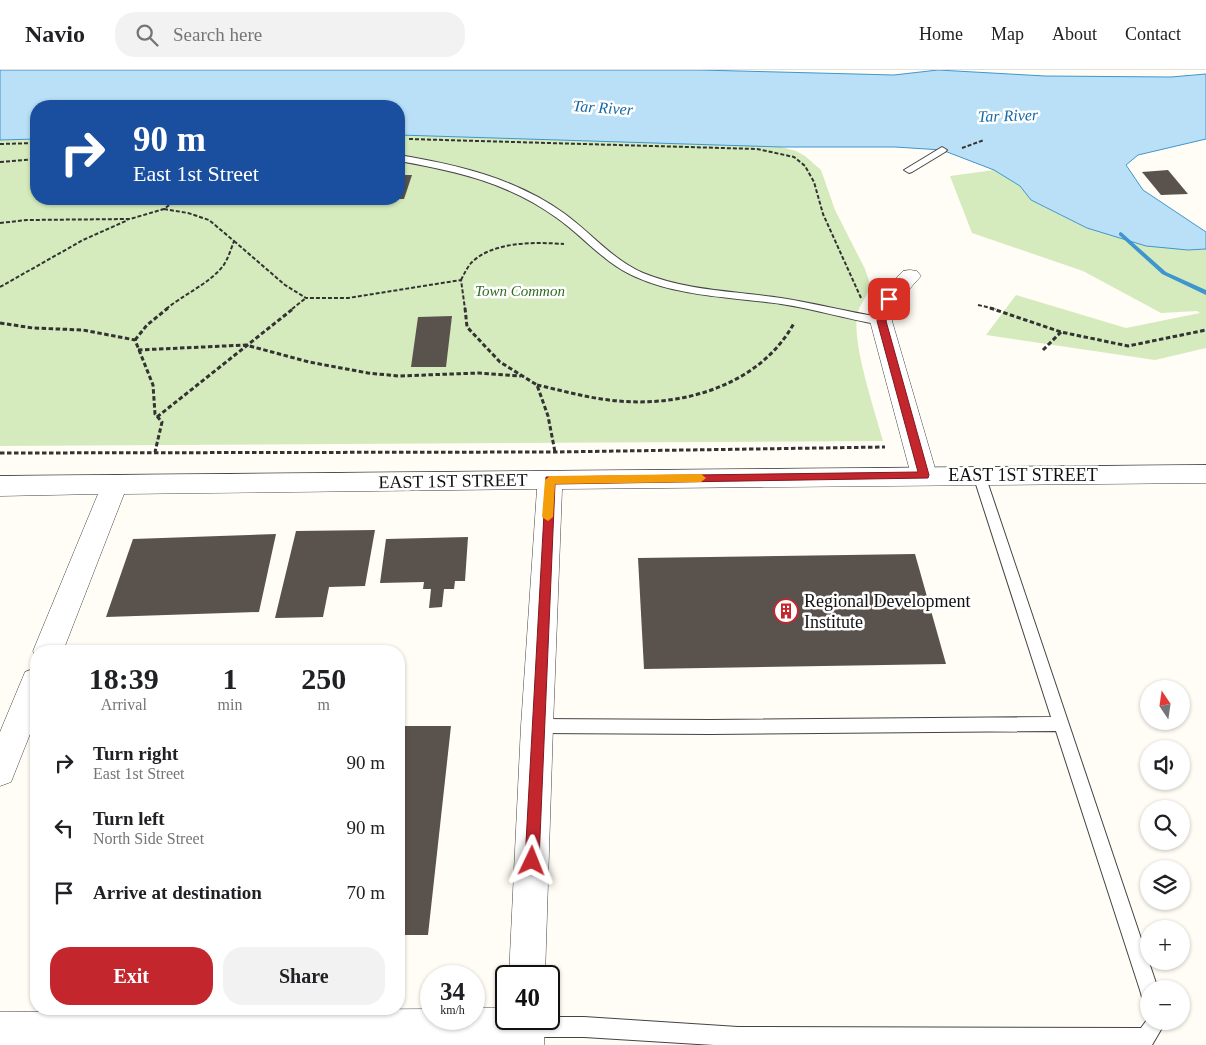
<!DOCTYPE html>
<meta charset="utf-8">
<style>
body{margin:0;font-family:"Times New Roman",serif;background:#f2f2f2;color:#202124;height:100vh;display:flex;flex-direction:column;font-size:19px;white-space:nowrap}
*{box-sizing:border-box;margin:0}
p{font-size:16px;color:#757577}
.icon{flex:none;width:28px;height:28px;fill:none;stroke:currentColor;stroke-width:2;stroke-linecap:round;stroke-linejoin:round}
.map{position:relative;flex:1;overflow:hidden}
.side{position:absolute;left:30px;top:575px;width:375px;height:370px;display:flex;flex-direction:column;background:#fff;border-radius:20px;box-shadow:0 1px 4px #0004}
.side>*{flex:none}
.hud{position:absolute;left:30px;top:30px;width:375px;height:105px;border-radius:20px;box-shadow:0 1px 4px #0004;background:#1a4fa0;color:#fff;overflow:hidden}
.needle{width:32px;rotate:347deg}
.controls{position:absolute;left:1140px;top:610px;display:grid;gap:10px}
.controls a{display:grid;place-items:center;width:50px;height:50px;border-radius:50%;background:#fff;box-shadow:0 1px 4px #0004;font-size:25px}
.speed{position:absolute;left:420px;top:895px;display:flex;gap:10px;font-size:25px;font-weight:700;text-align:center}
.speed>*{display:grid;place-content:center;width:65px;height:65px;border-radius:50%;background:#fff;box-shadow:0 1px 4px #0004;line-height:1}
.speed small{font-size:12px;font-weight:400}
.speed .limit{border:2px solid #111;border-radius:8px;background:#fff;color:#111}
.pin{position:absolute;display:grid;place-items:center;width:42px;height:42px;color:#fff;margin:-21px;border-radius:10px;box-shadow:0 2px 8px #0006}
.me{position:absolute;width:55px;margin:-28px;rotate:2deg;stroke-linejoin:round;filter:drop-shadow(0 0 4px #0008)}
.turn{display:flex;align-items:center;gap:18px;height:105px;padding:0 20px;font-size:22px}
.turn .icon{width:65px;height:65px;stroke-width:2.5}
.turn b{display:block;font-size:35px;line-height:42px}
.eta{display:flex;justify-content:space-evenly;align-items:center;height:85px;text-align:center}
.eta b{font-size:30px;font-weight:600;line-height:35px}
.button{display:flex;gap:10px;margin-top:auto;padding:10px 20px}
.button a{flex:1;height:58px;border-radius:20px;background:#c4262e;color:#fff;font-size:20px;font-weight:600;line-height:58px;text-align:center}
.button a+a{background:#f2f2f2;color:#202124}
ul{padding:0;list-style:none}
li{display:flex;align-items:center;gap:15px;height:65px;padding:0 20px}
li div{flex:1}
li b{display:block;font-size:19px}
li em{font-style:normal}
header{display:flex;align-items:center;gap:30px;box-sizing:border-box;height:70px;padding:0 25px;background:#fff;border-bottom:1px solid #e0e0e0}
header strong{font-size:24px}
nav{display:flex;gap:28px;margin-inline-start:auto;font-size:18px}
.search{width:350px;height:45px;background:#f2f2f2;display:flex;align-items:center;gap:12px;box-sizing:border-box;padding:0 18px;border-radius:20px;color:#757577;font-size:19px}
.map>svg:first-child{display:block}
.green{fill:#d5ebbd}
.water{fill:#b9e0f7;stroke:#3f96cf}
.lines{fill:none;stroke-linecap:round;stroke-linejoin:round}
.stream{fill:#3f96cf;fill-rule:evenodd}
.building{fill:#5a524d}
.service-casing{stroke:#444;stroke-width:2}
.minor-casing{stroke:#444;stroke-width:1}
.tertiary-casing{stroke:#444;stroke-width:1}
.path-far1{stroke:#333;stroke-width:2;stroke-dasharray:4 2;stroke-linecap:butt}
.path{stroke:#333;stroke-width:3;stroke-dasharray:4.5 2.5;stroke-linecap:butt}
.service{fill:#fff;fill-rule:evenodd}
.minor{fill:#fff;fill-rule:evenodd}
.tertiary{fill:#fff;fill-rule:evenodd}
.route{fill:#c4262e;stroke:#7f191e}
.slow{fill:#f59e0b}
.labels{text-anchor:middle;stroke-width:5;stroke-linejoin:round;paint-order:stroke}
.far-park-label{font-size:15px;font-style:italic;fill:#2f6b1f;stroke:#fff}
.far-water-label{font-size:16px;font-style:italic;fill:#1768a6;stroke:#fff}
.street-label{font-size:18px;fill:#111;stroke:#fff}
.poi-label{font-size:18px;fill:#111;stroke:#fff;text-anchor:start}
</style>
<header>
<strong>Navio</strong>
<div class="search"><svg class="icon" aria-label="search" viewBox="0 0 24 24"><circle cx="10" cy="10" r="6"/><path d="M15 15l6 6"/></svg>Search here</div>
<nav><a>Home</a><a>Map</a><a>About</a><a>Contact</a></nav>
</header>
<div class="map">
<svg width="1206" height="975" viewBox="0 0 1206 975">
<rect width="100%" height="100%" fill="#fffdf5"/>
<g class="green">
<path d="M 399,65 L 760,75 L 781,77 L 796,81 L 805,86 L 821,100 L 835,140 L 865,199 L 871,217 C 867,225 861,233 858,242 C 850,269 875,341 883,371 L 0,376 L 0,70 L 36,69 L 36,129 L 399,129 Z"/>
<polygon points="994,100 1020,116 1031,130 1087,158 1188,180 1206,179 1206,278 1155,290 986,265 1016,225 1126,258 1200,243 1197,241 1161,243 1083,201 972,163 950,106"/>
</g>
<polygon class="water" points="0,0 700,0 894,5 938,0 1045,6 1171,7 1206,4 1206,69 1138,85 1126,95 1143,120 1206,162 1206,179 1188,180 1146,176 1087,158 1031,130 1020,116 994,100 942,80 895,77 781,77 399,65 399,36 36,36 36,69 0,70"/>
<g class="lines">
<polygon class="stream" points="1121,162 1166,202 1206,220 1206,225 1162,204 1119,165 1119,163"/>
</g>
<g class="building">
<polygon points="1168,100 1188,124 1161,125 1142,102"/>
<polygon points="399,105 412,105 404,129 399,129"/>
<polygon points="452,246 446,297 411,297 418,247"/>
<polygon points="375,460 365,516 329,517 323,547 275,548 296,461"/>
<polygon points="276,464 259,542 106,547 133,469"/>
<polygon points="468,467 465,511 455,511 454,519 444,519 442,537 429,538 431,519 423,519 424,512 380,513 386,469"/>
<polygon points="915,484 946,594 644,599 638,488"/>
<polygon points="399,656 451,656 428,865 399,865"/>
</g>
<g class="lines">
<g class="service-casing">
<g id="service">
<polygon points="942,77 947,80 945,82 912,102 909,103 904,100"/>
<path d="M 399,85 C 458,95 515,108 565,144 C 591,163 613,190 643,203 C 687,221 735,221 781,228 C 814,233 847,242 881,247 L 887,251 L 881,255 C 847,249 814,239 781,234 C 732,227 681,227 636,207 C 605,194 584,167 557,148 C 509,113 456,101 399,91 Z"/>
<polygon points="979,400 984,402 985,405 1158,919 1149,919 1149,929 1142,927 1140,920 1056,661 710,664 537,663 531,661 529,656 531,651 537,649 710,650 1051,647 973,405 974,402"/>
<polygon points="549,947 584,947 738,957 1141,958 1149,947 1149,951 1166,951 1152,975 714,975 584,967 527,967 520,964 517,957 520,950"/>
</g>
</g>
<g class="minor-casing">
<g id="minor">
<polygon points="910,200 917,201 921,206 899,231 892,251 937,405 933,412 924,414 915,412 911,405 870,251 881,224 903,201"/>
<polygon points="474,938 506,938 506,949 541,949 544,957 538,970 528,975 0,975 0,942 431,939 431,949 474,949"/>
</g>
</g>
<g class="tertiary-casing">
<g id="tertiary">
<polygon points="1206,395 1206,413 562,419 553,656 545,906 509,906 521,656 537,419 124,424 63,581 36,581 36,587 33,581 98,424 0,426 0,406"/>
<polygon points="36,598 36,649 11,712 0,716 0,662 25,602"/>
<polygon points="507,949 545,949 544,975 506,975"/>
</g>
</g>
<g class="path-far1">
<polyline points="409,69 757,79 794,87 805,96 814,112 823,144 861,228"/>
<polyline points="0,74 36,73"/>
<polyline points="962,78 984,70"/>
<polyline points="0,92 36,89"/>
<path d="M 164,139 L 188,143 L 209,150 L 234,171 C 231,179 228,189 223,196 C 210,213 183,225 166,239"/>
<polyline points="0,153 27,150 130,149 164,139 177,129"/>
<polyline points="234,171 285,215 306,228 348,228 461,210 465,239"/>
<path d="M 461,210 C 464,204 467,198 471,193 C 493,171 535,172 564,174"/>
<polyline points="0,217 83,170 128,150"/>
<polyline points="978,235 996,239"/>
<polyline points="292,239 306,228"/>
</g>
<g class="path">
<polyline points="465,238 467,257 500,292 537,315 548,346 555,382"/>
<polyline points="990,238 1061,262 1128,276 1206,260"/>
<polyline points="0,253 33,258 83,260 135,270 153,315 155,344 162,352 155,382"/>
<polyline points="135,270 147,255 168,238"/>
<polyline points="138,280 246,275 309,292 368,303 398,306 479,303 521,306"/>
<polyline points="1043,280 1061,262"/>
<path d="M 537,315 C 564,321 591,329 619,331 C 685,337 761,314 794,253"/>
<polyline points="157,347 294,238"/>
<polyline points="0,383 555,382 885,377"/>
</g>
<use href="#service" class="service"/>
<use href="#minor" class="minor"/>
<use href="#tertiary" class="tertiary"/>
</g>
<polygon class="route" points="889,226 893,229 886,251 929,405 928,408 555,414 539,791 537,796 532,798 527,796 525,791 546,407 918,402 877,251 884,229"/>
<polygon class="slow" points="701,404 706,408 701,412 555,414 553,447 548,451 542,447 545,410 550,406"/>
<defs>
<g id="building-ring" transform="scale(1.25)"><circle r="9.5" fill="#fff" stroke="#c4262e" stroke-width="1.5"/><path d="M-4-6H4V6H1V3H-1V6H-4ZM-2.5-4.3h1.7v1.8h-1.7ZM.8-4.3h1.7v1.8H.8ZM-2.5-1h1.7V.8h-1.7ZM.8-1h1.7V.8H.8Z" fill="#c4262e"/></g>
</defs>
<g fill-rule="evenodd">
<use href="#building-ring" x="786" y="541"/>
</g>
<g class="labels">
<g class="far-park-label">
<text x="520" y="226">Town Common</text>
</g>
<g class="far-water-label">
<text transform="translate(603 37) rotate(4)" y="6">Tar River</text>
<text transform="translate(1008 45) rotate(-2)" y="6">Tar River</text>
</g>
<g class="street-label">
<text x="1023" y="411">EAST 1ST STREET</text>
<text transform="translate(453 411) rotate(-1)" y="6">EAST 1ST STREET</text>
</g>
<g class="poi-label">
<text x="804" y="537">Regional Development<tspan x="804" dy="21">Institute</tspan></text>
</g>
</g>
</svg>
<div class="controls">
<a><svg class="needle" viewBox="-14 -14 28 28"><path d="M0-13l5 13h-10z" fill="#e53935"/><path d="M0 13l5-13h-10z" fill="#757577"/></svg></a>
<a><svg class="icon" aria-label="sound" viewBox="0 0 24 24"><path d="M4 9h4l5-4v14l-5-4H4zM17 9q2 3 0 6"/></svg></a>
<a><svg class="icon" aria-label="search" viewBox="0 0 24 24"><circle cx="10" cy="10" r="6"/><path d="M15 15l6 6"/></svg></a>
<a><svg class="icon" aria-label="layers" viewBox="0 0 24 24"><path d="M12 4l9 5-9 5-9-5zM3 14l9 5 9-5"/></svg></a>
<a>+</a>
<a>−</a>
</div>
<div class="speed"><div>34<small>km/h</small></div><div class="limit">40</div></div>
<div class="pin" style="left:889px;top:229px;background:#d93025"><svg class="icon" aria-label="arrive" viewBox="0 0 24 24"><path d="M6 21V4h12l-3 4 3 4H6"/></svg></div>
<svg class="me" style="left:532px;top:791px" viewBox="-20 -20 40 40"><path d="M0-17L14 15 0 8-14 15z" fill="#c4262e" stroke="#fff" stroke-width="4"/></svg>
<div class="hud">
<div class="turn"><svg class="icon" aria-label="right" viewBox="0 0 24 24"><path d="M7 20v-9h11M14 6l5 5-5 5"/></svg><div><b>90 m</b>East 1st Street</div></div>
</div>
<section class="side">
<div class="eta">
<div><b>18:39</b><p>Arrival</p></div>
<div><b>1</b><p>min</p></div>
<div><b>250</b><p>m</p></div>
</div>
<ul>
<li><svg class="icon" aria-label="right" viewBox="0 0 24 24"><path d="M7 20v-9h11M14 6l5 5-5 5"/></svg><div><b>Turn right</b><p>East 1st Street</p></div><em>90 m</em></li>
<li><svg class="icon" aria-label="left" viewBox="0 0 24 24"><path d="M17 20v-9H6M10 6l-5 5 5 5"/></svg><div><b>Turn left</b><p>North Side Street</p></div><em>90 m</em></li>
<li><svg class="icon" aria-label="arrive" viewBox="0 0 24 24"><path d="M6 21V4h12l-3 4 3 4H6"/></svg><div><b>Arrive at destination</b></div><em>70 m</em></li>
</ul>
<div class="button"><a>Exit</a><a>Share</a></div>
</section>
</div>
